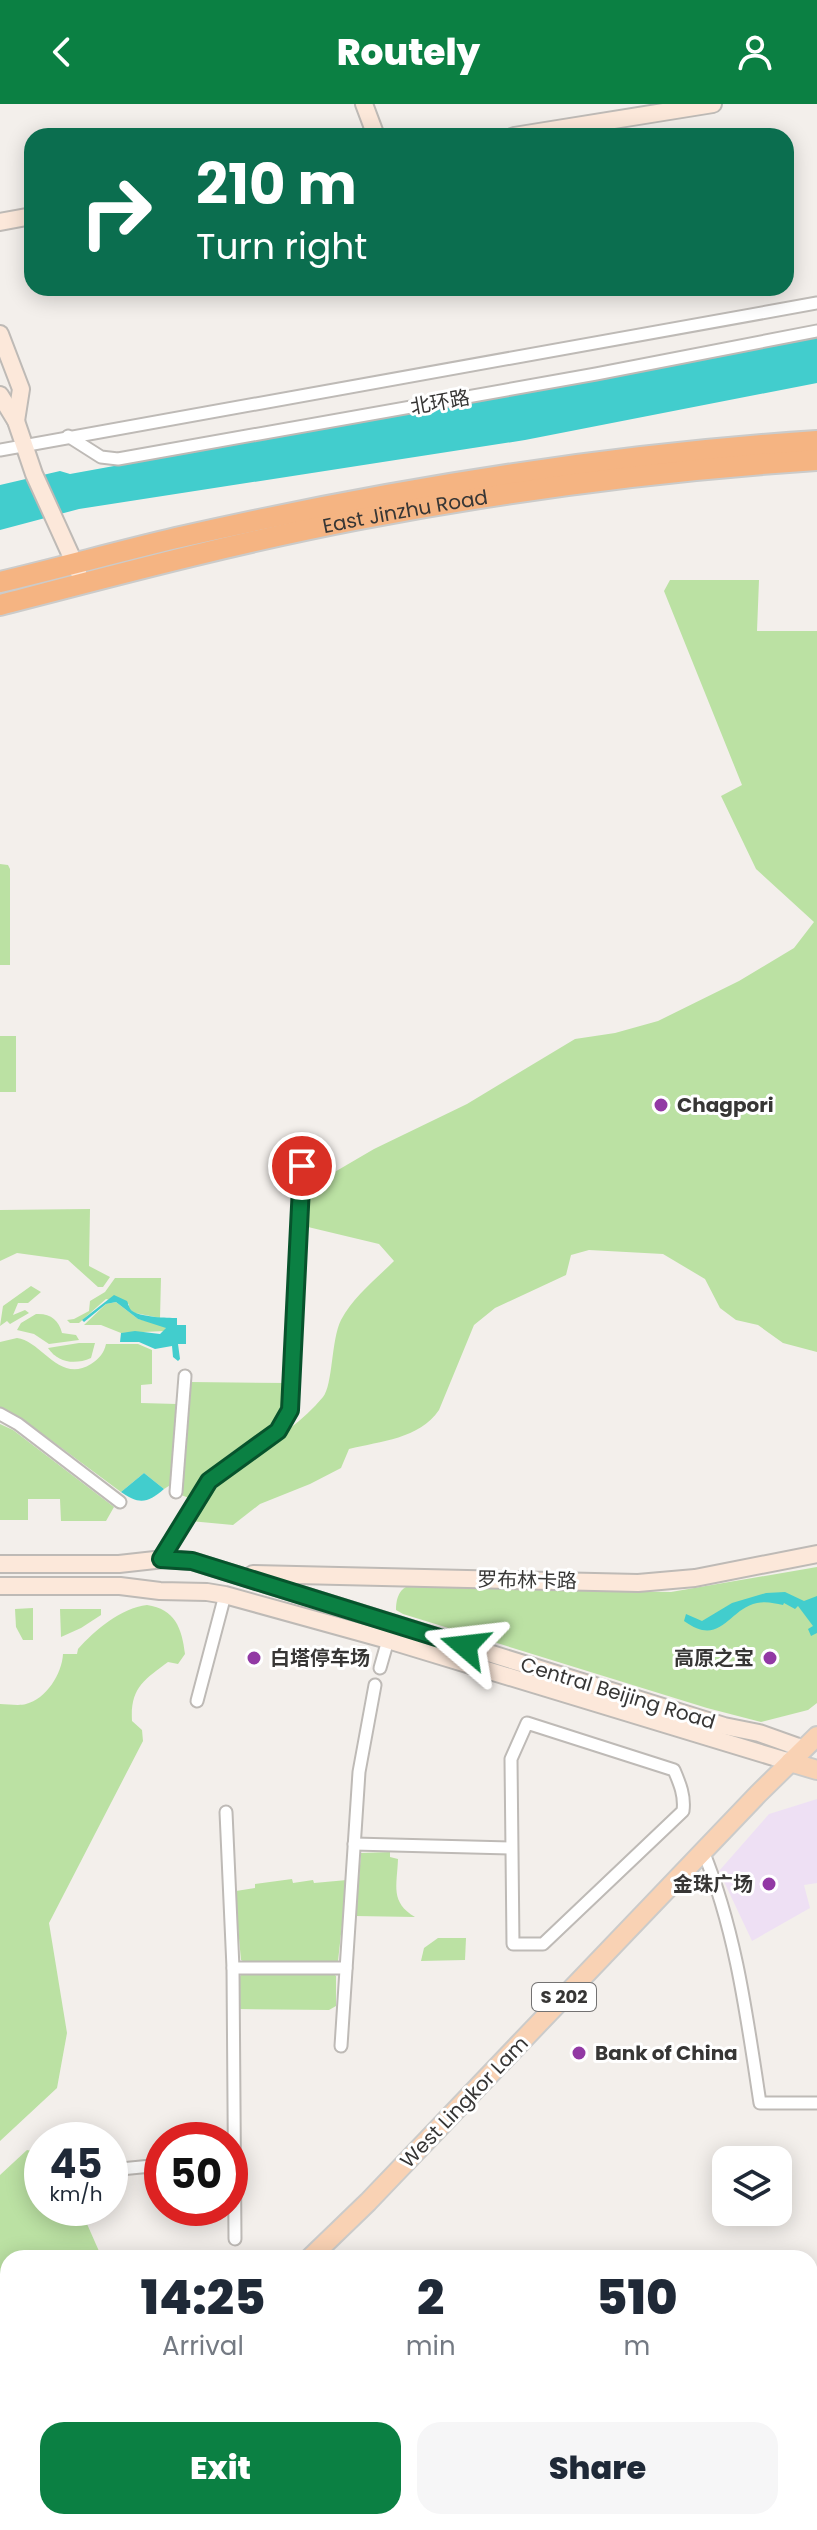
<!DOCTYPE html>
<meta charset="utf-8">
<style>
body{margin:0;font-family:Poppins,"Noto Sans SC",sans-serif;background:#f6f6f7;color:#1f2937;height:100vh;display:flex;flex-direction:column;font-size:30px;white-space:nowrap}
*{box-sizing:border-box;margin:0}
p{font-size:26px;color:#747a83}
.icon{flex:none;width:44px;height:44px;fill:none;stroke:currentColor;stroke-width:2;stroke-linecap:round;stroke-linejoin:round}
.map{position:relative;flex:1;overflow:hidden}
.panel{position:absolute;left:0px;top:2146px;width:818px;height:280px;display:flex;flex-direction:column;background:#fff;border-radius:24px 24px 0 0;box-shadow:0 4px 20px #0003}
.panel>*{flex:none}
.hud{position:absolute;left:24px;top:24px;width:770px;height:168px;border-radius:24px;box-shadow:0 4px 20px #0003;background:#0b6e4f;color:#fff;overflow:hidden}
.buttons{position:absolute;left:712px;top:2042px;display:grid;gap:16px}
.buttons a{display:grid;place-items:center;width:80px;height:80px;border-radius:16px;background:#fff;box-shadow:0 4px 20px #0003;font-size:40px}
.speed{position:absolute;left:24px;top:2018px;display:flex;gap:16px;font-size:40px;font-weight:700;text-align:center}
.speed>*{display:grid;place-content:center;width:104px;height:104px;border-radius:50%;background:#fff;box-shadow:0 4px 20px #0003;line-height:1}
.speed small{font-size:20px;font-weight:400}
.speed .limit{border:12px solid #d22;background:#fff;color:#111}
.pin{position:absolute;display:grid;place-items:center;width:68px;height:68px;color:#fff;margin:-34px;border:4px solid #fff;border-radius:50%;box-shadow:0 2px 8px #0007}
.me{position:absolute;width:88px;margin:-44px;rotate:287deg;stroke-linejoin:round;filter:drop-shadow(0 0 6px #0008)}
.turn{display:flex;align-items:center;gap:28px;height:168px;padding:0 40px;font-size:36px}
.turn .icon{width:104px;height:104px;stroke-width:2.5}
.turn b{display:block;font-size:56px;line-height:68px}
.eta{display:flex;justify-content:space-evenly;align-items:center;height:136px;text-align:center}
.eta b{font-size:48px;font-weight:800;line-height:56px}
.action{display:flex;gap:16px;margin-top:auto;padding:16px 40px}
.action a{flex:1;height:92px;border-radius:24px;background:#0b8043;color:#fff;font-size:32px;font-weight:800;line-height:92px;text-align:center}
.action a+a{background:#f6f6f7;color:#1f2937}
header{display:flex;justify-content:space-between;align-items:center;height:104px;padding:0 40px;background:#0b8043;color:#fff;font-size:36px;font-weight:800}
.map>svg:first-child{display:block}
.commercial{fill:#eee0f4}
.built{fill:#ebe3d9}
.green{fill:#bbe1a3}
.water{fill:#42cdcd}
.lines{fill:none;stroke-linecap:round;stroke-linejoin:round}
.street-casing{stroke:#bebab6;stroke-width:15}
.secondary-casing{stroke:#bebab6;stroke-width:20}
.primary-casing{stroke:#cbcbca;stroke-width:22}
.highway-casing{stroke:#cbcbca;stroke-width:24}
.street{stroke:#fff;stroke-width:11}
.secondary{stroke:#fce8da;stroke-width:16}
.primary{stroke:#f9d2b4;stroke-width:18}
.highway{stroke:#f5b482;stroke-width:20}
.route-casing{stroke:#07532c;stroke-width:20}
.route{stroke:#0b8043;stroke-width:14}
.poi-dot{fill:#9239a4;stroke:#fff;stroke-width:3}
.labels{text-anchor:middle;stroke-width:6;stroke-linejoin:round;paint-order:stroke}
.shield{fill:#fff;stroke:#737272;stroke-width:2}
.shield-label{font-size:18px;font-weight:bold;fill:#373635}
.street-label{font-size:20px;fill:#373635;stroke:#fff}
.poi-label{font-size:20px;font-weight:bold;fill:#373635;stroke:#fff;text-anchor:start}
</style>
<header><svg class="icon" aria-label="back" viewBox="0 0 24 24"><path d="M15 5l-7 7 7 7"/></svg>Routely<svg class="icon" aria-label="person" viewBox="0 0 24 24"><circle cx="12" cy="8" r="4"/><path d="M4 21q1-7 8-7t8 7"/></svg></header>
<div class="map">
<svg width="817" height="2426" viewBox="0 0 817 2426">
<rect width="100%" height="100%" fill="#f3efeb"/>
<polygon class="commercial" points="817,1695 817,1779 804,1781 810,1804 752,1837 719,1767 769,1710"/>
<polygon class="built" points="817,2210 817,2426 175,2426 185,2418 810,2418 810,2211"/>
<g class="green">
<path d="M 670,476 L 759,476 L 757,527 L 817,527 L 817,1248 L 783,1239 L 758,1221 L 736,1216 L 720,1204 L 705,1175 L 663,1150 L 589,1146 L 571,1151 L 566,1171 L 495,1204 L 474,1221 L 439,1306 C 419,1335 381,1337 349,1345 L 341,1364 L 310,1380 L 260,1400 L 233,1421 L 190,1417 C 224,1357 283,1341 323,1293 C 333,1281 331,1236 341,1216 C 353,1193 376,1175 394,1157 L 379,1140 L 308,1123 L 309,1083 L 374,1045 L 467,1000 L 575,935 L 615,929 L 658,917 L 739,877 L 794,844 L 814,818 L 756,765 L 721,692 L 742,681 L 664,487 Z"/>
<polygon points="0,760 8,761 10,765 10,861 0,861"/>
<rect x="0" y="932" width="16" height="56"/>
<polygon points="90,1105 89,1162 110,1173 103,1183 98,1183 68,1156 17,1149 0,1157 0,1106"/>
<polygon points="115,1174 161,1174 160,1214 135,1209 129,1205 129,1200 106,1195 79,1219 70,1219 67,1216 74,1215 89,1207 90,1197 105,1188"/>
<polygon points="31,1182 41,1188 28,1199 18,1199 13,1211 25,1206 29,1209 10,1220 7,1217 0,1222 3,1202"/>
<polygon points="116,1198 138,1215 164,1221 166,1224 165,1227 121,1229 101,1221 84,1221 106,1200"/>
<path d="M 36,1210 C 50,1209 59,1216 62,1229 L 76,1231 L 79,1236 L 49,1240 L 34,1230 L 17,1226 L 21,1219 Z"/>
<path d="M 17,1234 C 42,1237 59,1280 91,1260 C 99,1255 104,1249 106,1240 L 138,1240 L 152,1246 L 152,1280 L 141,1281 L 141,1299 L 177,1300 L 172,1380 L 164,1385 L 144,1369 L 121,1388 L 21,1314 L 0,1303 L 0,1238 Z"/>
<path d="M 79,1239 L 95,1239 L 91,1254 C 75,1261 58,1259 48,1244 Z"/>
<path d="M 190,1278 L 288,1279 C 276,1331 264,1323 227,1352 C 212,1364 201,1380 189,1394 L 181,1391 Z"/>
<polygon points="0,1320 13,1326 114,1403 106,1417 61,1417 60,1395 28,1395 28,1416 0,1416"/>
<path d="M 817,1463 L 817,1599 L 808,1606 L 761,1618 L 707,1604 L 403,1510 L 396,1506 C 396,1497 398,1487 406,1483 L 671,1488 Z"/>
<path d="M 147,1501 C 175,1505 182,1524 185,1550 L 178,1560 L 168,1558 C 144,1576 130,1584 132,1617 L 142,1626 L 143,1637 L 49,1819 L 67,1929 L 57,1984 L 0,2037 L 0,1600 C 8,1600 19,1602 26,1600 C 46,1595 62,1570 63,1550 L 77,1550 L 78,1545 C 95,1526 121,1504 147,1501 Z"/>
<polygon points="33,1504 33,1536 23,1536 16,1523 15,1505"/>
<polygon points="60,1505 101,1505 101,1511 81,1524 61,1533"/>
<path d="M 390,1748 L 390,1753 L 398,1755 C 397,1782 390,1798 415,1813 L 356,1812 L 361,1749 Z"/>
<polygon points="233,1769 236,1787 255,1784 255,1780 292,1775 293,1779 313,1776 314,1779 347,1776 338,1857 246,1859 241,1856"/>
<polygon points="438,1834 466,1834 465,1856 421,1857 424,1844"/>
<polygon points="242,1869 333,1869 336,1872 336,1902 329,1906 238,1905 238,1876"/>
<polygon points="27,2046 42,2049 42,2104 80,2104 102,2154 8,2154 8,2303 0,2313 0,2071"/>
<polygon points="0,2328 8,2332 8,2399 0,2407"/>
</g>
<g class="water">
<polygon points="817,234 817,279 525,336 79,405 0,426 0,381 60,367 70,370"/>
<path d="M 114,1191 L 127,1197 C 129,1201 129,1206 134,1208 C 143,1213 166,1214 177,1214 L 177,1221 L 186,1221 L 186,1240 L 178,1240 L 180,1255 L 178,1257 L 173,1253 L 172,1242 L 155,1245 L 139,1238 L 120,1238 L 121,1229 L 135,1227 L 160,1230 L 166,1224 L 138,1215 L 116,1198 L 106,1200 L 84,1218 L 82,1216 Z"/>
<path d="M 144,1369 L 164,1385 C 148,1399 139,1401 121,1388 Z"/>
<path d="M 785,1488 L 804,1497 L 817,1492 L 817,1529 L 811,1532 L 808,1525 L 813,1522 L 798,1502 L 795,1505 L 784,1499 L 783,1501 C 774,1499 766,1497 757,1499 C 728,1505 721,1544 684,1517 L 686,1510 L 702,1517 L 732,1499 L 766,1489 Z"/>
</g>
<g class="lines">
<g class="street-casing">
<g id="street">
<polyline points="68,332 101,353 118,355 596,270 817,227"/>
<polyline points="0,346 817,199"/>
<polyline points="0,1310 18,1320 120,1398"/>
<polyline points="176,1388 185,1272"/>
<polyline points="161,1455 209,1377 278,1327 290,1306 302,1062"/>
<polyline points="380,1564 388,1536"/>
<polyline points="197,1597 225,1491"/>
<path d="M 527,1619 L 674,1666 C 680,1680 685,1692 683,1707 L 543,1840 L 513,1840 L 511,1655 Z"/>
<polyline points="226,1708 233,1864 235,2135"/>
<polyline points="354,1740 510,1744"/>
<path d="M 703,1747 C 736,1827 747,1914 760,1999 L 817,1999"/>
<polyline points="233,1864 346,1864"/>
<polyline points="341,1942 359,1668 375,1581"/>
<polyline points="110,2066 162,2061"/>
</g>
</g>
<g class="secondary-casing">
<g id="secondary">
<polyline points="364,0 376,32"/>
<polyline points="514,32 713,0"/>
<polyline points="0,118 32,112"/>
<polyline points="0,230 21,285 16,317"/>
<polyline points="0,291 16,317 34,370 78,467"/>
<polyline points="0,1460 119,1460 164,1455 192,1457 724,1622 759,1629 804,1645"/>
<polyline points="253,1470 638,1479 695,1474 817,1450"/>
<polyline points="0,1482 120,1482 160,1487 207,1488 225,1491 388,1536 790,1658"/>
</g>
</g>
<g class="primary-casing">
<g id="primary">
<polyline points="790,1658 817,1666"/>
<polyline points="310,2154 368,2098 758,1690 817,1632"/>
<polyline points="20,2426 28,2418"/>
</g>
</g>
<g class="highway-casing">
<g id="highway">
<path d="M 0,478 C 59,464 117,448 176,434 C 387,386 602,351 817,337"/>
<path id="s1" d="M 0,501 C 119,470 239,438 360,415 C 511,386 664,366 817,356"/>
</g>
</g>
<use href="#street" class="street"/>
<use href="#secondary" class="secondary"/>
<use href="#primary" class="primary"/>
<use href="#highway" class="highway"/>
</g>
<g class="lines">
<g class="route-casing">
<polyline id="route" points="302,1062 290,1306 278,1327 209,1377 161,1455 192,1457 465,1542"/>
</g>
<use href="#route" class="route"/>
</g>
<g class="poi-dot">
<circle cx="661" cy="1001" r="8"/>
<circle cx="254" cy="1554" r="8"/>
<circle cx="770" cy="1554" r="8"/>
<circle cx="769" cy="1780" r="8"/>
<circle cx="579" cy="1949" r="8"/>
</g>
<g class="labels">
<rect class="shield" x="532" y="1879" width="64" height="28" rx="6"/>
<g class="shield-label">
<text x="564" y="1899">S 202</text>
</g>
<g class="street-label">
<text transform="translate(440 298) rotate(-10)" y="7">北环路</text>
<text dy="7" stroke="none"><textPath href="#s1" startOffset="416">East Jinzhu Road</textPath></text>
<text transform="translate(527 1476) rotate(1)" y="7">罗布林卡路</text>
<text transform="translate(618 1589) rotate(17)" y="7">Central Beijing Road</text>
<text transform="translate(464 1998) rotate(-46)" y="7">West Lingkor Lam</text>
</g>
<g class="poi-label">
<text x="677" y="1008">Chagpori</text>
<text x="270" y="1561">白塔停车场</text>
<text x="754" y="1561" text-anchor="end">高原之宝</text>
<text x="753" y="1787" text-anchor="end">金珠广场</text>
<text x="595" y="1956">Bank of China</text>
</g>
</g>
</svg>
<div class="buttons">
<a><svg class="icon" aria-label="layers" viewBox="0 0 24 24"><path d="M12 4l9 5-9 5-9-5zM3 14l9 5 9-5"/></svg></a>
</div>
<div class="speed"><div>45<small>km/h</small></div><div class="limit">50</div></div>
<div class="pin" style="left:302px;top:1062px;background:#d93025"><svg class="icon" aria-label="arrive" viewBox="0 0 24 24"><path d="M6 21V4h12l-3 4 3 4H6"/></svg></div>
<svg class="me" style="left:465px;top:1542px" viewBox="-20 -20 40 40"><path d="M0-17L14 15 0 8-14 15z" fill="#0b8043" stroke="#fff" stroke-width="4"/></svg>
<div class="hud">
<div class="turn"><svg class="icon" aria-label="right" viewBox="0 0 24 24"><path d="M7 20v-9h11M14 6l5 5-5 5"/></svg><div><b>210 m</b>Turn right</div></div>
</div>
<section class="panel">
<div class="eta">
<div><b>14:25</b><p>Arrival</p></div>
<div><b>2</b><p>min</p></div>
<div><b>510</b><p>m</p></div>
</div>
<div class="action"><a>Exit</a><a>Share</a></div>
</section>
</div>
